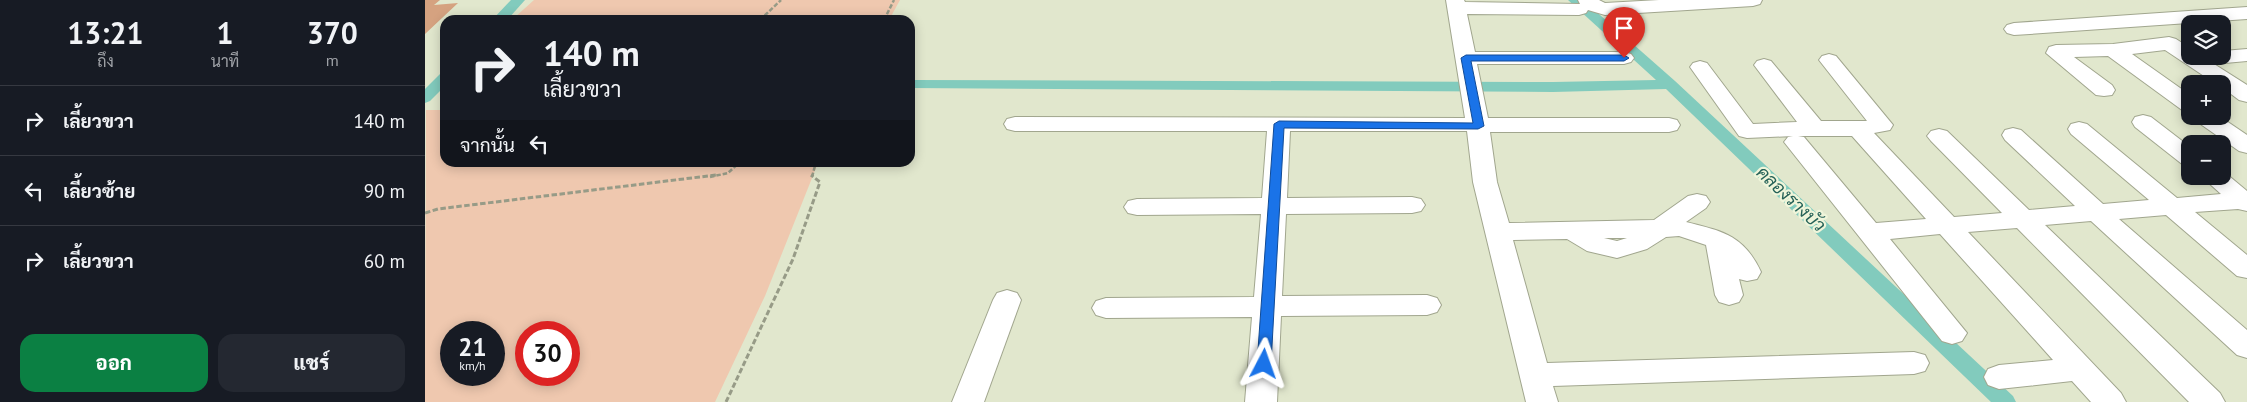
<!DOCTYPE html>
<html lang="th">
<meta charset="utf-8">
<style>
body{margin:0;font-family:"PT Sans",Sarabun,sans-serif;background:#242831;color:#f1f3f6;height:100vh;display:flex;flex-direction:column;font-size:19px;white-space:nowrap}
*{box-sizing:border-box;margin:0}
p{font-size:16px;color:#9ea1a6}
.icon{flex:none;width:28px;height:28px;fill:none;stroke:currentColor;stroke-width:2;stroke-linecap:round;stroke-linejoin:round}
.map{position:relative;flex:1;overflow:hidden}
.sheet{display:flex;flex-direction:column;background:#171b24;width:425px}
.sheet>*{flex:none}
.top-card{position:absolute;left:15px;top:15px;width:475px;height:152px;border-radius:15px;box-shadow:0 2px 12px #0003;background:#171b24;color:#f1f3f6;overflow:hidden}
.tools{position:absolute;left:1756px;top:15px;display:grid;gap:10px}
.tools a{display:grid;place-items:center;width:50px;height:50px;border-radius:10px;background:#171b24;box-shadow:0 2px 12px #0003;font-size:25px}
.speed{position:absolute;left:15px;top:321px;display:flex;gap:10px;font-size:25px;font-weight:700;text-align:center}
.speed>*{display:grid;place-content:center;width:65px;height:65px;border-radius:50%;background:#171b24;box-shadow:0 2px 12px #0003;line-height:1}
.speed small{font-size:12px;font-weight:400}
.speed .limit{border:8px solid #d22;background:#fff;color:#111}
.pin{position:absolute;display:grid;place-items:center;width:42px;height:42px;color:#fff;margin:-51px -21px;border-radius:50% 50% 50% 0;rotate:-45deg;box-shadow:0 0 5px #0007}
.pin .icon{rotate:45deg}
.me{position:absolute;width:55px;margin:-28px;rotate:4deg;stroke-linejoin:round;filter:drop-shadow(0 0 4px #0008)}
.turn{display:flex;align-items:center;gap:18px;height:105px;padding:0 20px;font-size:22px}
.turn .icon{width:65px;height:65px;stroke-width:2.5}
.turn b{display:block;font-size:35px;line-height:42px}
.then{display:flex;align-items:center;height:48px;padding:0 20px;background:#0003;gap:10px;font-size:19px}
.eta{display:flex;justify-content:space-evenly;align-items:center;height:85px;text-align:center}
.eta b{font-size:30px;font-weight:800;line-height:35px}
.cta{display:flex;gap:10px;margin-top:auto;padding:10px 20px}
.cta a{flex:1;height:58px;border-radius:15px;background:#0b8043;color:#fff;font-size:20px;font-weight:800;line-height:58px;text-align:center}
.cta a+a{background:#242831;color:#f1f3f6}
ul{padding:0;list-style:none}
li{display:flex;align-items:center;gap:15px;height:70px;padding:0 20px;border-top:1px solid #363941}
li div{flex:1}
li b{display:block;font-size:19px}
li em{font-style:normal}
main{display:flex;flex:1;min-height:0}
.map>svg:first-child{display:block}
.green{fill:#efc8af;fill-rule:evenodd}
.forest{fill:#d5a280}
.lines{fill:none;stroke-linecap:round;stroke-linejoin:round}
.canal{fill:#82cbbd;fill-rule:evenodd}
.minor-casing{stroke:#a1a68e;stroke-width:2}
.path-far1{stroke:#979b87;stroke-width:2.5;stroke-dasharray:4.5 2;stroke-linecap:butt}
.path{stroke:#979b87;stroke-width:3;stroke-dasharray:5.5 2.5;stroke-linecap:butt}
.minor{fill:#fff;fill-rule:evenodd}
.route{fill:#1a73e8;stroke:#114b97}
.labels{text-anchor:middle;stroke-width:4.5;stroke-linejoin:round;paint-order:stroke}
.water-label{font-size:18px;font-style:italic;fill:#266258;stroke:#eff5da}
</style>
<main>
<section class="sheet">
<div class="eta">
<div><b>13:21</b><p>ถึง</p></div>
<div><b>1</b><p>นาที</p></div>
<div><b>370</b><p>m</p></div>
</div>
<ul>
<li><svg class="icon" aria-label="right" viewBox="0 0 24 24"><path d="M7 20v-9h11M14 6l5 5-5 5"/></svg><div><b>เลี้ยวขวา</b></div><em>140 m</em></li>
<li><svg class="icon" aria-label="left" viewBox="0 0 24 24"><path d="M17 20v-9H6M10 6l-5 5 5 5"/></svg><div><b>เลี้ยวซ้าย</b></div><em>90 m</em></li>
<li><svg class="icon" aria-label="right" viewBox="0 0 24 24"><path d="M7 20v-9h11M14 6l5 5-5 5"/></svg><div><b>เลี้ยวขวา</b></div><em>60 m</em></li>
</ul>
<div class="cta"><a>ออก</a><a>แชร์</a></div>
</section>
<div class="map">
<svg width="1822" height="402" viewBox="0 0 1822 402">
<rect width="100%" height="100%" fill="#e1e7cd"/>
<g class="green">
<polygon points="109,0 475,0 464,20 216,20 89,18"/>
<path d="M 1,110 L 20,110 L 20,162 L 393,163 L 340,296 L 290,402 L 0,402 ZM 26,332 L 69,332 L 69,375 L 26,375 ZM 101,332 L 144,332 L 144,375 L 101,375 Z"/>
</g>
<polygon class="forest" points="0,0 15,0 9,5 33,3 0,34"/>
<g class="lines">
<g class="canal">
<polygon points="86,0 100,0 82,20 67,20"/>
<polygon points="1143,0 1158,0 1250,81 1588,396 1591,402 1566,402 1241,89 1128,92 485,88 485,80 1128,82 1231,80"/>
<polygon points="20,73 20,86 5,101 0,103 0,89 15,74"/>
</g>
<g class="minor-casing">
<g id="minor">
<path d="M 1021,0 L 1039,0 L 1040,2 L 1155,4 L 1153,0 L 1174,0 L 1180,3 L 1234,0 L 1337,0 L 1335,4 L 1328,6 L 1180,15 L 1163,10 L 1161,13 L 1154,15 L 1042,14 L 1050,52 L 1199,52 L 1206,54 L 1209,58 L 1206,62 L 1199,64 L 1052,64 L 1063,118 L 1244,118 L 1252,120 L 1255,125 L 1252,130 L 1244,132 L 1065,132 L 1072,182 L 1084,223 L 1229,220 L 1263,196 L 1272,194 L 1281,196 L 1285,202 L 1281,208 L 1261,222 C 1297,231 1319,235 1336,272 L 1332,279 L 1322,281 L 1314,279 L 1318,295 L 1314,302 L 1304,305 L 1294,302 L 1290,295 L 1281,245 L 1254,236 L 1241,237 L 1222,249 L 1192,258 L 1162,251 L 1142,239 L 1088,240 L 1122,363 L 1489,352 L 1500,355 L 1504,363 L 1500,371 L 1489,374 L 1128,386 L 1133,402 L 1101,402 L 1048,182 L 1042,131 L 865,131 L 862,198 L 987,197 L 996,199 L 1000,205 L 996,211 L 987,213 L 861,214 L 857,296 L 1002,295 L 1012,298 L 1016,305 L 1012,312 L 1002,315 L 856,316 L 852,402 L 820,402 L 827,317 L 681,318 L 671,315 L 667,308 L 671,301 L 681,298 L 829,297 L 836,214 L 712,215 L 703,213 L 699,207 L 703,201 L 712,199 L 837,198 L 842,131 L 590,131 L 582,129 L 579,124 L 582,119 L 590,117 L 1040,118 ZM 1179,238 L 1202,238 L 1192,241 Z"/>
<polygon points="1822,7 1822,19 1589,35 1582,33 1579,29 1582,25 1589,23"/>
<polygon points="1744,37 1751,39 1765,48 1765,56 1798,56 1798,51 1822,49 1822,61 1789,64 1822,85 1822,102 1814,100 1798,88 1798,84 1791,84 1740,50 1707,54 1765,95 1765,112 1757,110 1683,56 1649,57 1687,85 1690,90 1687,95 1679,96 1671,95 1621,53 1624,47 1631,45 1688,44"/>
<path d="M 1404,54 L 1411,56 L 1468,125 L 1465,130 L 1449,133 L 1529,217 L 1577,213 L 1506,141 L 1502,136 L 1506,131 L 1514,129 L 1522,131 L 1604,210 L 1650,206 L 1580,140 L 1577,135 L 1580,130 L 1588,128 L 1596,130 L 1678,204 L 1724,200 L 1646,134 L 1643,129 L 1646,124 L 1654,122 L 1662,124 L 1752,198 L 1796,194 L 1776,176 L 1798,176 L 1798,171 L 1822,191 L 1822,211 L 1813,209 L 1770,212 L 1822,255 L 1822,278 L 1812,276 L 1741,215 L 1694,219 L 1822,330 L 1822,358 L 1812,355 L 1666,221 L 1620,225 L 1795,393 L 1800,402 L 1764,402 L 1592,228 L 1543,232 L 1696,393 L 1701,402 L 1666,402 L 1647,381 L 1574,389 L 1563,385 L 1559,377 L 1563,369 L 1574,365 L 1628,360 L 1515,234 L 1465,239 L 1542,333 L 1537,341 L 1527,344 L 1517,341 L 1363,147 L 1359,142 L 1363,137 L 1368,136 L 1322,138 L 1314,136 L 1265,67 L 1268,63 L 1275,61 L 1282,63 L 1328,124 L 1372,122 L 1329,65 L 1332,61 L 1339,59 L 1346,61 L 1396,121 L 1442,121 L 1394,60 L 1397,56 ZM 1373,136 L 1427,136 L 1501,219 L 1451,223 L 1379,137 Z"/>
<polygon points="1718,115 1726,117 1765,147 1765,166 1757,164 1710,127 1707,122 1710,117"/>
<polygon points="1772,116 1794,116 1822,135 1822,153 1814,151 1774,123 1771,118"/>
<polygon points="582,290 592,293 596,300 559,402 527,402 568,300 572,293"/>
</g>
</g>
<g class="path-far1">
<polyline points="335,20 356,0"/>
<polyline points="459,20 469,0"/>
<polyline points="285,177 303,173 315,162"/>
<polyline points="387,177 391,162"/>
</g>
<g class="path">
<polyline points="0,213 13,209 291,175"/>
<polyline points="301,402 368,259 395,182 386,175"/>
</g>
<use href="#minor" class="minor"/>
</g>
<polygon class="route" points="1041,55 1199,55 1204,58 1199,61 1046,61 1059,126 1053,129 859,128 846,364 844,367 834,367 832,364 849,124 854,121 1048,123 1036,58"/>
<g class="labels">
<g class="water-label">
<text transform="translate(1366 199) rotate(43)" y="6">คลองรางบัว</text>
</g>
</g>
</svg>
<div class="tools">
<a><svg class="icon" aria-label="layers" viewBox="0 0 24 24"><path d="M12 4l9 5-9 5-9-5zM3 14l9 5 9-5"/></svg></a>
<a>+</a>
<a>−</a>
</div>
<div class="speed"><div>21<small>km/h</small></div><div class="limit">30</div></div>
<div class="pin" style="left:1199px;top:58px;background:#d93025"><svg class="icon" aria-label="arrive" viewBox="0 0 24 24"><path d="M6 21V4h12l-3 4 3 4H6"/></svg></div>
<svg class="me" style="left:839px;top:364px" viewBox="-20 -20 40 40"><path d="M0-17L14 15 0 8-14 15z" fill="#1a73e8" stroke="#fff" stroke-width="4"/></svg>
<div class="top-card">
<div class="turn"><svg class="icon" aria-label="right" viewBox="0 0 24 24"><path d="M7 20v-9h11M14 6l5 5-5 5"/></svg><div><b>140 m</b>เลี้ยวขวา</div></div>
<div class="then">จากนั้น<svg class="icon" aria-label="left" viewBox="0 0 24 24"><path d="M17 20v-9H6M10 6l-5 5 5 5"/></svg></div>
</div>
</div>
</main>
